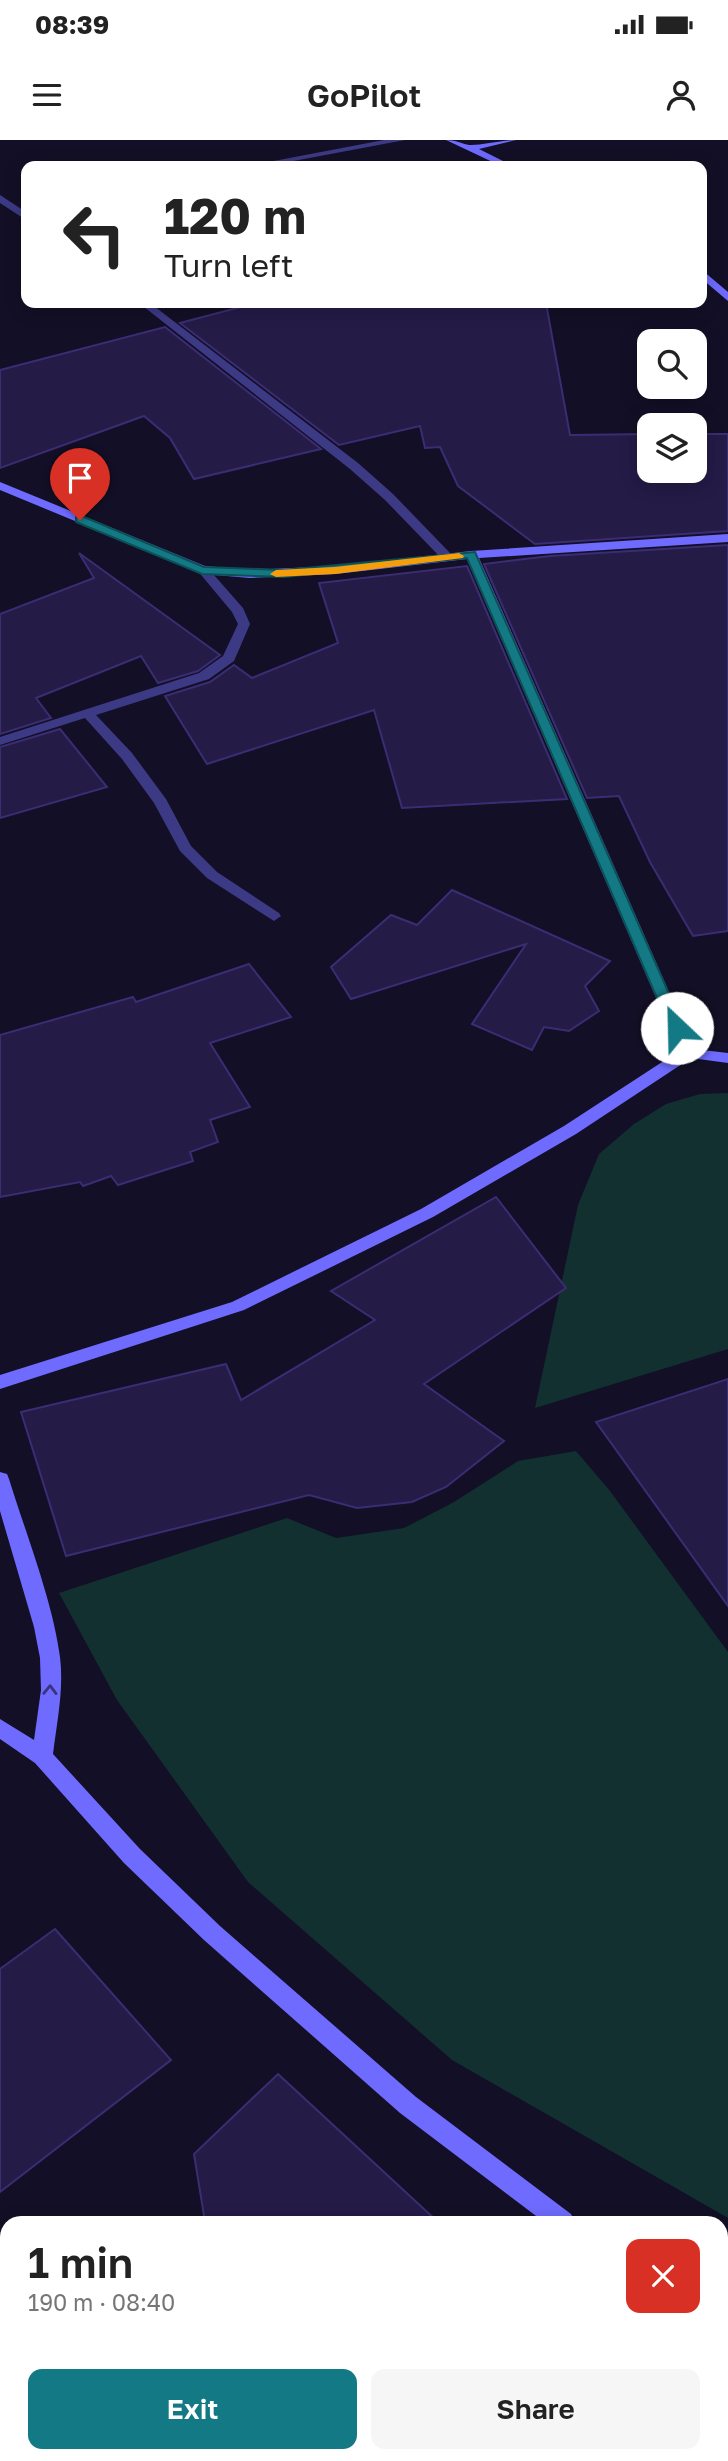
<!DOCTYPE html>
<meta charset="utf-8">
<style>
body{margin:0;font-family:"Golos Text",sans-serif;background:#f6f6f6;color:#222;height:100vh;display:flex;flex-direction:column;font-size:26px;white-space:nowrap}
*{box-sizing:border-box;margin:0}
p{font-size:23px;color:#767676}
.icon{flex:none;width:38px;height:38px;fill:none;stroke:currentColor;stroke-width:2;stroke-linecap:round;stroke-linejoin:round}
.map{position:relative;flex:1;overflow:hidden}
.drawer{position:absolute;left:0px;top:2076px;width:728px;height:247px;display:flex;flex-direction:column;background:#fff;border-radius:21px 21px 0 0;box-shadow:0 4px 18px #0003}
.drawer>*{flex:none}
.guide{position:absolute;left:21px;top:21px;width:686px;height:147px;border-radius:14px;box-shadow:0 4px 18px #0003;background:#fff;color:#222;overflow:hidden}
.controls{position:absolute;left:637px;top:189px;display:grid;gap:14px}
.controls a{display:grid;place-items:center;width:70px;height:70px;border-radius:14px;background:#fff;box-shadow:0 4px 18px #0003;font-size:35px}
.pin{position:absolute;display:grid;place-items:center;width:60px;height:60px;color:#fff;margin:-72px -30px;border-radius:50% 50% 50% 0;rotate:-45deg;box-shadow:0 0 7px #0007}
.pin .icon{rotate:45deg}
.me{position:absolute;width:77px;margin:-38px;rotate:336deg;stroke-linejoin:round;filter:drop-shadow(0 0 5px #0008)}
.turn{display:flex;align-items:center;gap:24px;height:147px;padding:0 28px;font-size:32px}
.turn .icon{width:91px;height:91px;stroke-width:2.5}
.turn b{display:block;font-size:49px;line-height:60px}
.round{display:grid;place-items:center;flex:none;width:74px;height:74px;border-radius:14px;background:#f6f6f6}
.headline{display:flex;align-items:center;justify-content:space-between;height:119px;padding:0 28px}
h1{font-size:42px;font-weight:600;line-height:52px}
.primary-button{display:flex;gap:14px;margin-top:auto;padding:14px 28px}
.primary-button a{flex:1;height:80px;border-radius:14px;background:#137a85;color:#fff;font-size:28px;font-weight:600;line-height:80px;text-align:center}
.primary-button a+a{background:#f6f6f6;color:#222}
.status{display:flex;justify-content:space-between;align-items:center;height:49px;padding:0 35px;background:#fff;direction:ltr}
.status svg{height:19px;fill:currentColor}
header{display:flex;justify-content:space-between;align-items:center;height:91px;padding:0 28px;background:#fff;font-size:32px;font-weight:600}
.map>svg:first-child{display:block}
.green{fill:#12302f}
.building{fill:#241b47;stroke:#3b2d73;stroke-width:2}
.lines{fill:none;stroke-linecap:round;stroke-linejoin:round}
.street{fill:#3d3a85;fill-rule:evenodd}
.secondary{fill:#6f6bff;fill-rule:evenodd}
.oneway{stroke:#38347d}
.route{fill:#137a85;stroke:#0c4f56;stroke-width:2}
.slow{fill:#f59e0b}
</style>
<div class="status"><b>08:39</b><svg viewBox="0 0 49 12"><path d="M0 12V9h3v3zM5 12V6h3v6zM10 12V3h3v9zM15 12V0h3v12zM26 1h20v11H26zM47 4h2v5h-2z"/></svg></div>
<header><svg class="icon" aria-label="menu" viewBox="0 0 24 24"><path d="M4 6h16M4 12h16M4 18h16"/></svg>GoPilot<svg class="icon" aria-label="person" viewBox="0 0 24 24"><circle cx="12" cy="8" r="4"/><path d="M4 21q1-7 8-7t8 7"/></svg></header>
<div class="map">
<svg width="728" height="2321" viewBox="0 0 728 2321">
<rect width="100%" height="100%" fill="#130f26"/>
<g class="green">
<polygon points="728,953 728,1209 535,1268 578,1065 599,1014 634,984 666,964 700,954"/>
<polygon points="576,1311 610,1351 728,1512 728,2078 452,1920 248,1742 117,1560 59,1453 287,1378 336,1398 404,1388 454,1362 518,1321"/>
</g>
<g class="building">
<polygon points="256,163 546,163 570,295 649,294 649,331 695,331 695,294 728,294 728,391 535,404 458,346 440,307 425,308 420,286 339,305 180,183"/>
<polygon points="165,187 321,309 194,339 170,298 144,276 0,328 0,230"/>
<polygon points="728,405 728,791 693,796 650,722 619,656 587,658 484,424 550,416"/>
<polygon points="79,413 220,515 198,531 158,543 141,516 36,558 51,578 0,594 0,474 94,438"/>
<polygon points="467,426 567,659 402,668 374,570 207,624 165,556 210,542 234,525 252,538 338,503 319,443"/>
<polygon points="60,589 107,647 0,678 0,607"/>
<polygon points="452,750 610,821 585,846 599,871 569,891 544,887 532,910 472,884 526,804 351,859 331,827 391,775 417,785"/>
<polygon points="249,824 291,877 210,903 250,967 210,980 218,1002 190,1012 193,1021 118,1045 111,1036 83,1046 80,1042 0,1057 0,895 133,857 136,862"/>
<polygon points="496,1057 566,1148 424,1244 504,1301 446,1347 412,1362 357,1368 309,1355 66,1416 21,1272 226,1224 241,1260 375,1180 331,1151"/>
<polygon points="728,1239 728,1466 596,1282"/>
<polygon points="55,1789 171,1920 0,2052 0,1829"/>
<polygon points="278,1934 438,2082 205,2082 194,2014"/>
</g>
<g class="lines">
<g class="street">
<polygon points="384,0 405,0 267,26 247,26"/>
<polygon points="0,55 26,72 26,80 0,63"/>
<polygon points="139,163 150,163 358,323 393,354 451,414 451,420 443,420 385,360 350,329"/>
<polygon points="203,426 207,427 243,468 250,484 234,521 209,539 96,575 132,613 166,659 191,706 217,732 279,773 281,776 274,781 207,738 180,711 154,663 122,619 85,578 0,605 0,597 199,533 223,516 238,484 232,472 197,430"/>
</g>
<g class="secondary">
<path d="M 446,0 C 455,0 460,3 469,5 C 478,6 504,0 516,0 L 479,9 L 513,26 L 501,26 Z"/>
<polygon points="702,130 728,152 728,161 702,139"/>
<polygon points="0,342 205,426 250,430 336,426 471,411 728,394 728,402 479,418 694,909 728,913 728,923 691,918 576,994 433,1077 244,1170 0,1249 0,1235 232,1162 421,1069 564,986 679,911 467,419 336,434 250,438 203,434 0,350"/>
<path d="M 0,1332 L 7,1334 L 9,1339 C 26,1394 53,1462 60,1517 C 64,1549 57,1582 53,1614 L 140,1709 L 220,1786 L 416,1957 L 571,2074 L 575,2082 L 544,2082 L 400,1973 L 204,1800 L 124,1723 L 35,1623 L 0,1599 L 0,1579 L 34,1600 L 41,1550 L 40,1518 L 34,1487 L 0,1371 Z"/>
<polygon points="721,2167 728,2170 728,2194 721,2191"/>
</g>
</g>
<defs><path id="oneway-chevron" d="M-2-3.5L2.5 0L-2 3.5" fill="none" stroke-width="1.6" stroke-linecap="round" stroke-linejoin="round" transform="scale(1.75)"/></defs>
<use class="oneway" href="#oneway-chevron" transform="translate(50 1550) rotate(-89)"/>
<polygon class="route" points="76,377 84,377 204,427 284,430 475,412 684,888 682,891 677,893 670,888 467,418 284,437 202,434 76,382"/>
<polygon class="slow" points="459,413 464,416 463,418 335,434 276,437 270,434 276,430 335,427"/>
</svg>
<div class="controls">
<a><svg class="icon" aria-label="search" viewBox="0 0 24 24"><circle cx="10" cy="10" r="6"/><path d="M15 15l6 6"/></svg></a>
<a><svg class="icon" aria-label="layers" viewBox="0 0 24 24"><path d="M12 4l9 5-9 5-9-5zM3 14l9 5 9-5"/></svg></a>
</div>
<div class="pin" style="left:80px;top:380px;background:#d93025"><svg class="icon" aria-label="arrive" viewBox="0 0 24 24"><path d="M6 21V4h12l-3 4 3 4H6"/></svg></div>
<svg class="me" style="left:677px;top:888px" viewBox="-20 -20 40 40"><circle r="19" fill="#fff"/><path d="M0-13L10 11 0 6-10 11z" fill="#137a85"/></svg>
<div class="guide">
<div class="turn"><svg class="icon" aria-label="left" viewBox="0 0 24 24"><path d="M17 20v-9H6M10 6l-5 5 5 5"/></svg><div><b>120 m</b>Turn left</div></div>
</div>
<section class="drawer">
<div class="headline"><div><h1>1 min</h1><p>190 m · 08:40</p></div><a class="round" style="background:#d93025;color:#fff"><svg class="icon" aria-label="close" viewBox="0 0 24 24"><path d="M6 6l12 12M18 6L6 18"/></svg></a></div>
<div class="primary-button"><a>Exit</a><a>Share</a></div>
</section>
</div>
